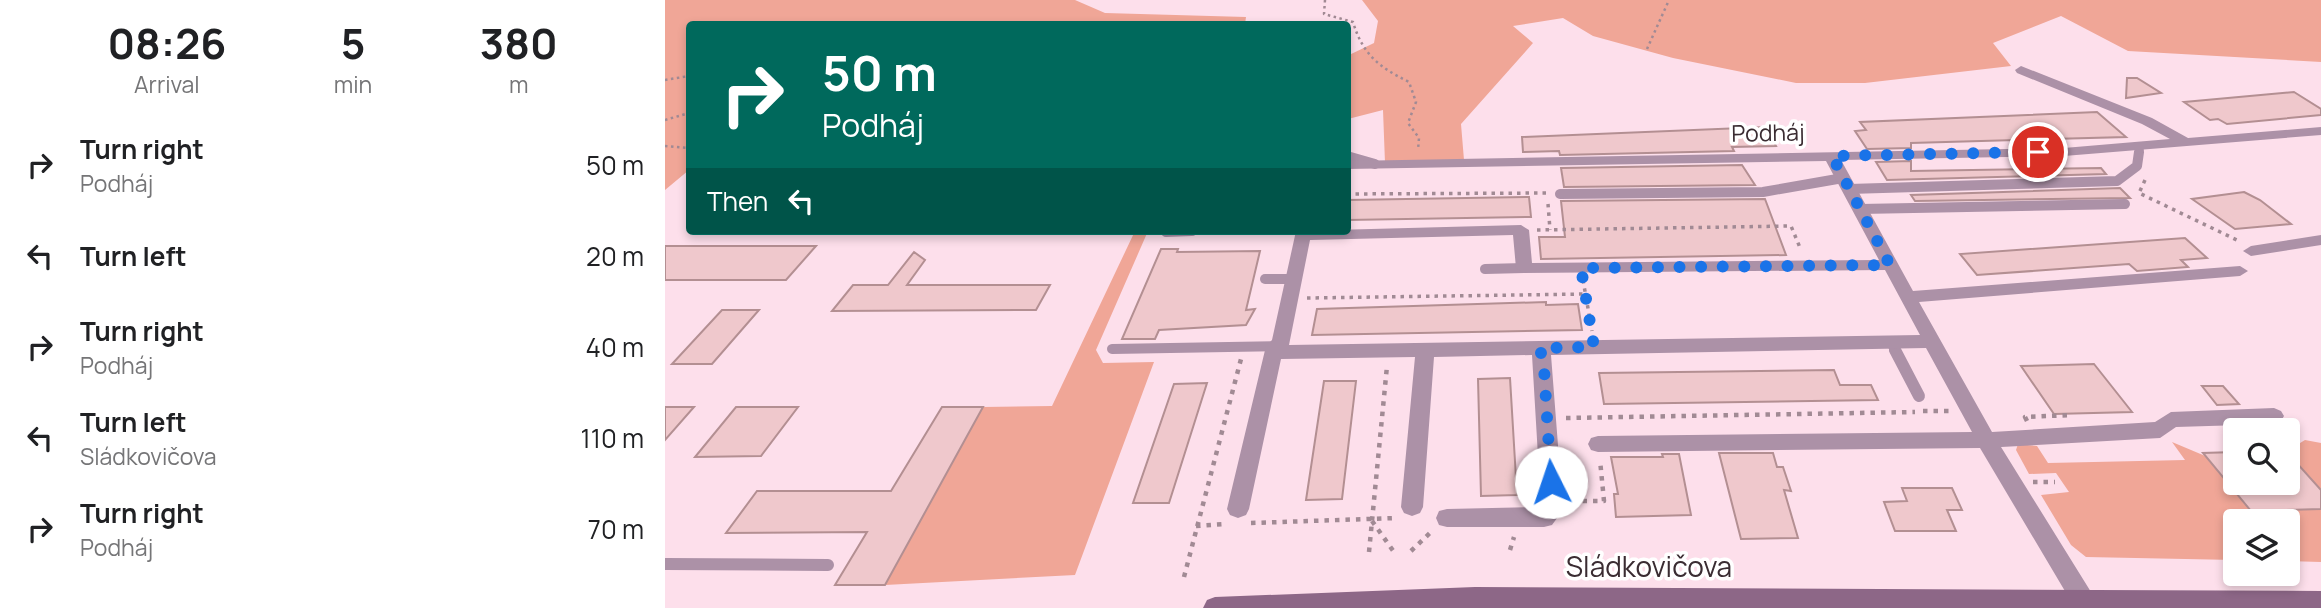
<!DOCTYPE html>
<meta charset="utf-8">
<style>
body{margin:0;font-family:Manrope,sans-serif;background:#f2f2f2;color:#202124;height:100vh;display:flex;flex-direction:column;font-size:26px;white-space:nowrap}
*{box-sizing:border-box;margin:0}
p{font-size:23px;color:#757577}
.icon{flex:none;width:38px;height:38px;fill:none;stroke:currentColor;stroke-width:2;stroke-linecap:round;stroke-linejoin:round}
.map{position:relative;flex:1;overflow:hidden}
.sheet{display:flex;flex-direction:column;background:#fff;width:665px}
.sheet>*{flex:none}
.banner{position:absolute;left:21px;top:21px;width:665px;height:214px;border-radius:7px;box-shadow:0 4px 10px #0003;background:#00695c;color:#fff;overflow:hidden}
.tools{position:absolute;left:1558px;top:418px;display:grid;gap:14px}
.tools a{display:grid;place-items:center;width:77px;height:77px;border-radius:7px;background:#fff;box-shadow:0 4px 10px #0003;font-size:35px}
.pin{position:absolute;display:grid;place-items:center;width:60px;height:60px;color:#fff;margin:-30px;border:4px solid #fff;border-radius:50%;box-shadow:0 2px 7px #0007}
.me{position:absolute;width:77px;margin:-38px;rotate:356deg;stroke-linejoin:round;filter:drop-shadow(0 0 5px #0008)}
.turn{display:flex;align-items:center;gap:24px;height:147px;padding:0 21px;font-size:32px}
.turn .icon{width:91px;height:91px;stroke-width:2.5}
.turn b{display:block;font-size:49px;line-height:60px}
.then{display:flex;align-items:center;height:66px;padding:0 21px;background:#0003;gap:14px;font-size:26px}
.eta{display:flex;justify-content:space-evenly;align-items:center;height:119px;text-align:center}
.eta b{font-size:42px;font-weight:700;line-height:49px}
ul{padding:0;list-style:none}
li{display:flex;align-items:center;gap:21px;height:91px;padding:0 21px}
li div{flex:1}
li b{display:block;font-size:26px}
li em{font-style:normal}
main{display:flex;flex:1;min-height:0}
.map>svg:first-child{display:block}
.green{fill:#f0a697}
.building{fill:#efc8cc;stroke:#b38f92;stroke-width:2}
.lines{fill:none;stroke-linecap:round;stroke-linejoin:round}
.path-far2{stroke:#a18a94;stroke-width:2.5;stroke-dasharray:2.5 3.5;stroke-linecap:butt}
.path-far1{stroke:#a18a94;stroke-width:3.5;stroke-dasharray:3.5 5;stroke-linecap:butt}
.path{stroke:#a18a94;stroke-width:4.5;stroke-dasharray:4.5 6;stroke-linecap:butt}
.lane-far2{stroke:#ac91a7;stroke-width:8}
.lane-far1{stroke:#ac91a7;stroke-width:10}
.lane{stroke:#ac91a7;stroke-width:12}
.street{fill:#ac91a7;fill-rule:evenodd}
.secondary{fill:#8d6787;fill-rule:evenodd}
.route{stroke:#1a73e8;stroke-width:12;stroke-dasharray:0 21.6}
.labels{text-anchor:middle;stroke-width:7;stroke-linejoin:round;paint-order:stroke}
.street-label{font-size:23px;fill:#3a2c32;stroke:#fff}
.near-street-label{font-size:28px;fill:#3a2c32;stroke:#fff}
</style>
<main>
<section class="sheet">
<div class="eta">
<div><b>08:26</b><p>Arrival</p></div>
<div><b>5</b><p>min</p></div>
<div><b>380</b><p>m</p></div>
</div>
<ul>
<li><svg class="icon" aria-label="right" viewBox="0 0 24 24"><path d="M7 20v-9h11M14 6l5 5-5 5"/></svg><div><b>Turn right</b><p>Podháj</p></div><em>50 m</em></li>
<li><svg class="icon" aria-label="left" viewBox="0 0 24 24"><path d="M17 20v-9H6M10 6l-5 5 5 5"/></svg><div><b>Turn left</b></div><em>20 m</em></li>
<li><svg class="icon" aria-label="right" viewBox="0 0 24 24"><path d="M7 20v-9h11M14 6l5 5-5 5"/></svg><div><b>Turn right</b><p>Podháj</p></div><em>40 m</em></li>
<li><svg class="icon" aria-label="left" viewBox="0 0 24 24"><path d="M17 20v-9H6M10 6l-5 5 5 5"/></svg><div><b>Turn left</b><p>Sládkovičova</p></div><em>110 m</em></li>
<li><svg class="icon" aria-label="right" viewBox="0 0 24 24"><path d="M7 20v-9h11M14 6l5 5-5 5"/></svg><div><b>Turn right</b><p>Podháj</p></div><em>70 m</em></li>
</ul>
</section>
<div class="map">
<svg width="1656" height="608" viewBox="0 0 1656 608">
<rect width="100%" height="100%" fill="#fddfeb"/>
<g class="green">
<polygon points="0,0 410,0 440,13 581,17 580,24 24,24 24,170 0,190"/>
<polygon points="697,0 1656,0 1656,62 1463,51 1396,16 1328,43 1346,66 1200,83 1131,83 1008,58 928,36 898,18 848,26 868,43 796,124 799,160 720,163 718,110 683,119 682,56 709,43 713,21"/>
<polygon points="470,231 483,231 431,350 438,363 489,362 410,575 220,585 318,407 387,406"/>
<polygon points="1640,440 1656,443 1656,562 1622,561 1622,522 1570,522 1570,560 1421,557 1406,545 1376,495 1404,492 1391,473 1364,474 1351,450 1353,444 1372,446 1383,463 1520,460 1507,442 1545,458 1570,483 1622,483 1622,451"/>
</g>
<g class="building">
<polygon points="1462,78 1472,78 1496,93 1461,98"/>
<polygon points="1629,92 1656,109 1656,115 1562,124 1553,119 1545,120 1519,102"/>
<polygon points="1432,112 1461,137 1246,143 1246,148 1202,149 1190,131 1201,130 1195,122"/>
<polygon points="1101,127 1111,146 1067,147 1069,151 895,155 894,151 858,152 857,137"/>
<polygon points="1246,161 1246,171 1436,168 1441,174 1222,180 1211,162"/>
<polygon points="1077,165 1090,185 899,187 896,168"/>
<polygon points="1455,188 1465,198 1250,201 1246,195"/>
<polygon points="1579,192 1595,200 1626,224 1570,229 1527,199"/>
<polygon points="864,197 866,217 682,220 682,200"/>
<polygon points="1100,199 1121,255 876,259 874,237 900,237 896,201"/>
<polygon points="1520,238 1542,258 1516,260 1523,267 1472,271 1464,264 1312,275 1295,254"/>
<polygon points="0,246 151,246 121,280 0,280"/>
<polygon points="496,249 513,249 512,252 595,251 581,310 590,309 581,325 494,330 490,339 457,339"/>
<polygon points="249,252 260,260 242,285 385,285 371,310 167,311 188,285 223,285"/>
<polygon points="881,302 881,305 913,304 917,330 647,335 652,309"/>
<polygon points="57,310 94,310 47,364 7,364"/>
<polygon points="1429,364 1467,412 1389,414 1356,366"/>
<polygon points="1169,370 1175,385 1206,385 1213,400 939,404 934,373"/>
<polygon points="845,378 852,495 816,496 813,379"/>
<polygon points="659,381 691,381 677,499 641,500"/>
<polygon points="542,383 504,503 468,503 509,384"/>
<polygon points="1537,386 1558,386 1574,404 1552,405"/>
<polygon points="0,407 29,407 0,440"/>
<polygon points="71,407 133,407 96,456 30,457"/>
<polygon points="277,407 318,407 220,585 170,585 202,532 61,533 92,491 226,491"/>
<polygon points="1570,452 1570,483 1622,483 1622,452 1656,490 1656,509 1586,511 1538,453"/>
<polygon points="1054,453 1108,453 1112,467 1118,467 1126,491 1119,490 1133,538 1076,539"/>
<polygon points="997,454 1014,454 1026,515 951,517 949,494 953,494 946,457 998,457"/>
<polygon points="1237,488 1287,488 1297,510 1282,510 1291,531 1230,531 1219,502 1242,501"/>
</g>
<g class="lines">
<g class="path-far2">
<path d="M 660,0 L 659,14 L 688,22 C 698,55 714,67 744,82 L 751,102 L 743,123 L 754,138 L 753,150"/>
<polyline points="982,49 1004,0"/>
<polyline points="0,80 24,76"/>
<polyline points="0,120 24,113"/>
<polyline points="0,146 24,148"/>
</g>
<g class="path-far1">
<polyline points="1480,180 1474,193 1574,241"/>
<polyline points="682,194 882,193"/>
<polyline points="883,204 885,230"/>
<polyline points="872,230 1126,226 1136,250"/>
<polyline points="918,280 927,331"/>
<polyline points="642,298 920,294"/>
</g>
<g class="path">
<polyline points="1258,411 1285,411"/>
<polyline points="901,418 1250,412"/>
<polyline points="1362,421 1360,417 1407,415"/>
<polyline points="1623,427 1633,434"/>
<polyline points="1368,482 1390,482"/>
<polyline points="907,501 939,501 935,460"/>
<polyline points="707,521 729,552"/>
<polyline points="586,523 732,518"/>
<polyline points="531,526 561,524"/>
<polyline points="845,550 849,537"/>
<polyline points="746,551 767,531"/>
<polyline points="704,552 722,366"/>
<polyline points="519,577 576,359"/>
</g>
<polyline class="lane-far2" points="1474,153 1475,147"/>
<g class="lane-far1">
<polyline points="682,156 710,164"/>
<polyline points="1184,189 1452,181 1472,166 1474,152"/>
<polyline points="895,194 1098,192 1178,178"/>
<polyline points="1195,209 1460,204"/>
<polyline points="501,232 527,231"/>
<polyline points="820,269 859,268"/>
<polyline points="600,279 629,279"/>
<polyline points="1226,342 1231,352"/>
<polyline points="447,349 615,346"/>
</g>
<g class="lane">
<polyline points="1230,350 1254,396"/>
<polyline points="0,564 163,565"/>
</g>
<g class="street">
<path d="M 1356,66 L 1487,118 L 1523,138 L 1656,127 L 1656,135 L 1399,156 L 1176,160 L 1248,291 L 1575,266 L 1583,271 L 1575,276 L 1254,302 L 1327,432 L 1490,422 L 1506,412 L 1609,408 L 1616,411 L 1619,416 L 1616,421 L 1609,424 L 1511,427 L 1495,438 L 1336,447 L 1426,592 L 1430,600 L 1426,608 L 1410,608 L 1315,448 L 933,452 L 926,450 L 923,444 L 926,438 L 933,436 L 1307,432 L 1261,348 L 886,355 L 898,510 L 887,525 L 879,527 L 782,527 L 774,525 L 771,518 L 774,511 L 782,509 L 876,507 L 867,355 L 769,357 L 758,507 L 755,513 L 747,516 L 739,513 L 736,507 L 750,357 L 616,359 L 584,509 L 581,515 L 573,518 L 565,515 L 562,509 L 601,346 L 607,340 L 631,231 L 856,225 L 864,230 L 867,263 L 1214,260 L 1161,161 L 682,169 L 682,161 L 1399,148 L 1505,139 L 1477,124 L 1352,73 L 1350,70 ZM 848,235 L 851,268 L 859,273 L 1220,270 L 1255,335 L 624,345 L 645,240 Z"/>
<polygon points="1656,235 1656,245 1586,256 1578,251 1586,246"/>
</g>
<polygon class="secondary" points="810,587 1656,591 1656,608 538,608 542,600 550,597"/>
</g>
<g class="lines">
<polyline class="route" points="886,482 879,368 875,348 929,347 916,268 1225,265 1167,156 1373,152"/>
</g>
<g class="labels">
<g class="street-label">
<text transform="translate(1103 133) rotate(-1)" y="8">Podháj</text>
</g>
<g class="near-street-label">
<text x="984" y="577">Sládkovičova</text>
</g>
</g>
</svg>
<div class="tools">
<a><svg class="icon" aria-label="search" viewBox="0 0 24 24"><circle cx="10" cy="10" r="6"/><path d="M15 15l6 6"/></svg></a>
<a><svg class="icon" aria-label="layers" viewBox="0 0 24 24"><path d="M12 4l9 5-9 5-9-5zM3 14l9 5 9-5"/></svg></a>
</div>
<div class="pin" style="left:1373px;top:152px;background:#d93025"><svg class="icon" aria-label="arrive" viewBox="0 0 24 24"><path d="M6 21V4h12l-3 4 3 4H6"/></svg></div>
<svg class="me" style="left:886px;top:482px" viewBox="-20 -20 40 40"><circle r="19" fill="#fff"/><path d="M0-13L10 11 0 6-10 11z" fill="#1a73e8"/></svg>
<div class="banner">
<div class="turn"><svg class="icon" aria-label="right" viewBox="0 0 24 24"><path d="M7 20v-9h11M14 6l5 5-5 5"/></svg><div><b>50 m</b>Podháj</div></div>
<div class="then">Then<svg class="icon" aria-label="left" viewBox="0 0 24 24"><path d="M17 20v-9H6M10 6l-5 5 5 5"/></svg></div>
</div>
</div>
</main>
